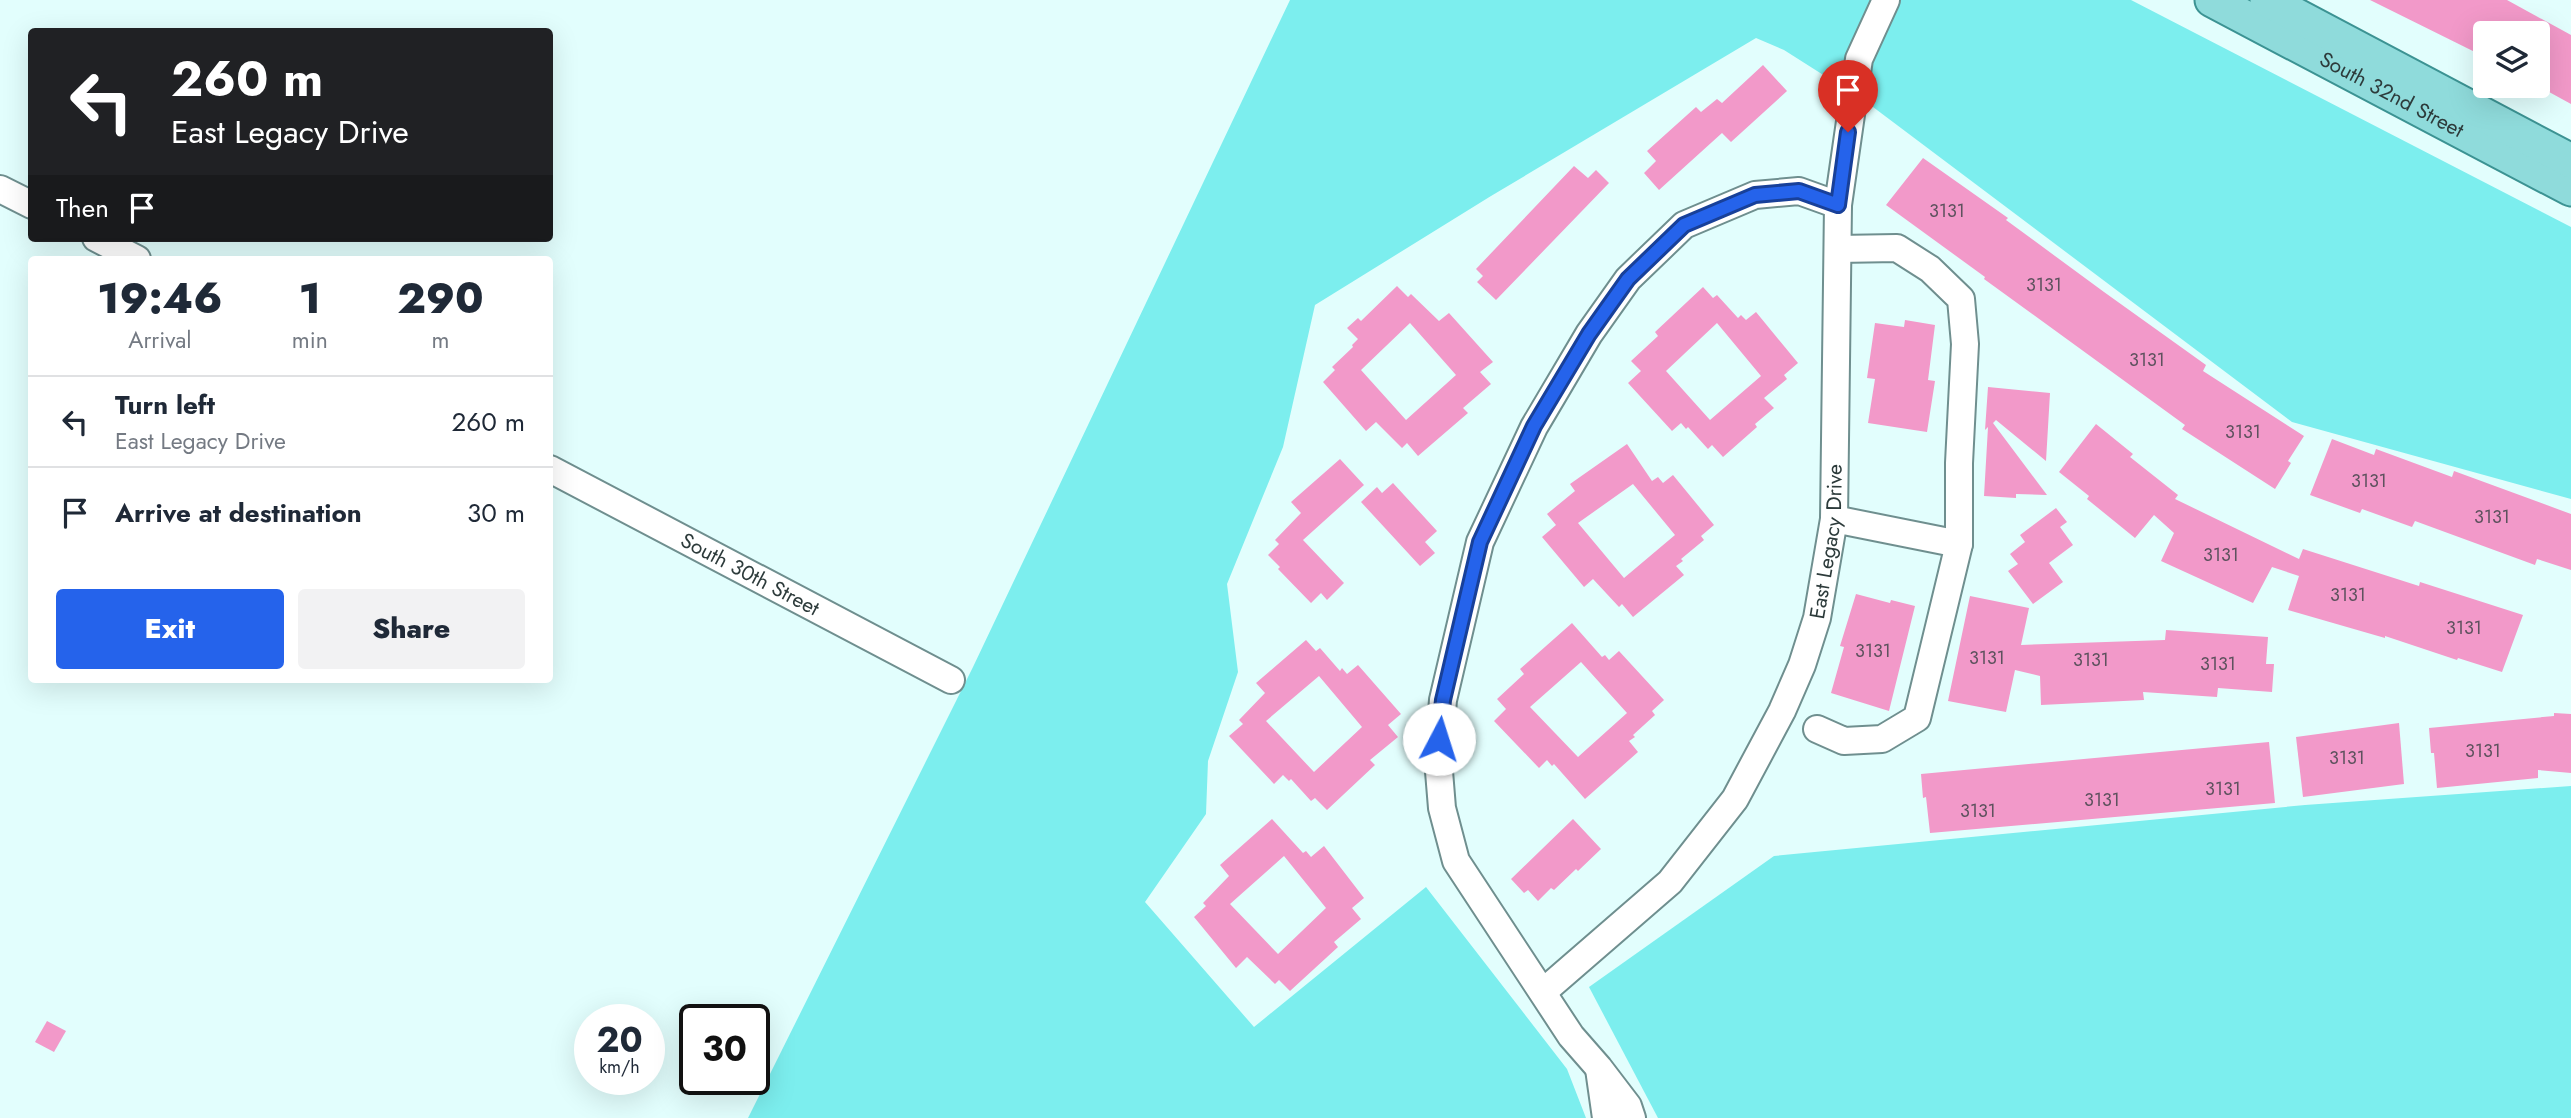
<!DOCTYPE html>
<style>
body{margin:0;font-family:Jost,sans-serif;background:#f2f2f3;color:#1f2937;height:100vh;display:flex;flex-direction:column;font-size:26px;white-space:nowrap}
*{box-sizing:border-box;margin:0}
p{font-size:23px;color:#747a83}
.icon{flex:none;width:38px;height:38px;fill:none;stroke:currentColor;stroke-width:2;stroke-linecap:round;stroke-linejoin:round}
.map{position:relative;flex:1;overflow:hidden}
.panel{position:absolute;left:28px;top:256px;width:525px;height:427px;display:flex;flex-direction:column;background:#fff;border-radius:7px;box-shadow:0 7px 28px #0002}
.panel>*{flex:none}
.hud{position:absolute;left:28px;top:28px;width:525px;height:214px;border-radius:7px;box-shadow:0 7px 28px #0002;background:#202124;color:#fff;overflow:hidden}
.tools{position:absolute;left:2473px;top:21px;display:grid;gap:14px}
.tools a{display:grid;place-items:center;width:77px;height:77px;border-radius:7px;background:#fff;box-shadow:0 7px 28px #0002;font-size:35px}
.speed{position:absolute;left:574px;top:1004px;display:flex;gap:14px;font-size:35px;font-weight:700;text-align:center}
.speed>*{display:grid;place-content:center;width:91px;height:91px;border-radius:50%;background:#fff;box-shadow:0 7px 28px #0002;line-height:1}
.speed small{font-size:18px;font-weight:400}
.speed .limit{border:4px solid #111;border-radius:10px;background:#fff;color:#111}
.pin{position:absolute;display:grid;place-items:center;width:60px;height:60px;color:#fff;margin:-72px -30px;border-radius:50% 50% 50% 0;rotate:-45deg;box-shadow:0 0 7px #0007}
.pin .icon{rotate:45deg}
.me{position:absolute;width:77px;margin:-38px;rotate:5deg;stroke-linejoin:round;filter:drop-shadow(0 0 5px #0008)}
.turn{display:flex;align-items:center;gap:24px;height:147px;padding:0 28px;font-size:32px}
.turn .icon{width:91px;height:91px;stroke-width:2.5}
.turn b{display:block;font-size:49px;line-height:60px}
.then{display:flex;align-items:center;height:66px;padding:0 28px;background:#0003;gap:14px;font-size:26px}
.eta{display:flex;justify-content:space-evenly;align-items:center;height:119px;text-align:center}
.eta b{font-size:42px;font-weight:800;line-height:49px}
.action{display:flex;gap:14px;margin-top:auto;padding:14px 28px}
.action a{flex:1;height:80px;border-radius:7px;background:#2563eb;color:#fff;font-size:28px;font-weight:800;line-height:80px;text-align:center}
.action a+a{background:#f2f2f3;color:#1f2937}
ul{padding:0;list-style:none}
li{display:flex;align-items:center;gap:21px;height:91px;padding:0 28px;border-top:2px solid #e0e1e3}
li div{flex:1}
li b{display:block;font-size:26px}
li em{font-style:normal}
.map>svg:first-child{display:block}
.green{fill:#7ceeee}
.building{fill:#f299c9;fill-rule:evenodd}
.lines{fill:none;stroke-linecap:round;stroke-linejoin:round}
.minor-casing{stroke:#6f8f8f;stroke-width:30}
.major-casing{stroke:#3c9393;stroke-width:37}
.minor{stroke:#fff;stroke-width:26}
.major{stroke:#8fdbdb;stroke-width:33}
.route-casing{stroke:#184099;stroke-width:18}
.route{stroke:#2563eb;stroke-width:12}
.labels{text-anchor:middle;stroke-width:5;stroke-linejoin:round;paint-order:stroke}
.number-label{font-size:18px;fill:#5e525e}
.street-label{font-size:21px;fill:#2d3b3b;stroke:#e2fefd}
</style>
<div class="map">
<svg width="2571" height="1118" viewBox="0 0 2571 1118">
<rect width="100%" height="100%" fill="#e2fefd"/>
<g class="green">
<polygon points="1290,0 2131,0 2571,227 2571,499 2292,422 1869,104 1784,50 1756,38 1491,196 1315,305 1283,447 1227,584 1238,672 1208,761 1206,814 1145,902 1254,1027 1426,887 1567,1069 1586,1118 748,1118 973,667"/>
<polygon points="2571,786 2571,1118 1658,1118 1589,987 1774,856 2305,805"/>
</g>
<g class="building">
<polygon points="2370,0 2507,0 2571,35 2571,104 2538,86 2538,33 2485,33 2485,57"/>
<polygon points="1763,65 1787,91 1731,142 1722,133 1659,190 1644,173 1656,161 1647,151 1696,107 1701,112 1717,99 1722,103"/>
<polygon points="1923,158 2008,218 2006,220 2104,292 2206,365 2203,371 2304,436 2288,461 2291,463 2275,489 2182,429 2185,425 1984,279 1985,277 1886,205"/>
<polygon points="1574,166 1588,178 1596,170 1609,183 1496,300 1477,282 1483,276 1476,269"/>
<path d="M 1397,286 L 1408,297 L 1411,294 L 1439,321 L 1449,313 L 1493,362 L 1480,372 L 1491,384 L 1463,408 L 1468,413 L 1418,456 L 1407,443 L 1402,448 L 1376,422 L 1366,431 L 1323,382 L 1335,370 L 1332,367 L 1353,347 L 1352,345 L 1358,339 L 1347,328 L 1358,318 L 1361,321 ZM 1410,323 L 1456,375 L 1406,420 L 1361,370 Z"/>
<path d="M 1703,287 L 1713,298 L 1717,295 L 1738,318 L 1741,315 L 1746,320 L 1756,312 L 1798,363 L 1784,375 L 1787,379 L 1764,398 L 1774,408 L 1755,424 L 1757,427 L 1723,457 L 1712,445 L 1708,449 L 1688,427 L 1686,429 L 1681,423 L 1672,431 L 1628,383 L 1641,371 L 1631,361 L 1658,336 L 1655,332 ZM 1717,323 L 1761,376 L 1710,420 L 1666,371 Z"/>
<polygon points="1905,320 1935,325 1928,380 1935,381 1927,432 1868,423 1875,379 1867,378 1875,323 1904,327"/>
<polygon points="1988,387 2050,393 2046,461 1996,420 1993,423 2047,495 2016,494 2016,498 1984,496 1988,427 1985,430"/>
<polygon points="2096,424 2133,454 2130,457 2178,495 2175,499 2299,559 2303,549 2419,586 2420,582 2523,615 2502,672 2458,658 2457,660 2385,636 2385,638 2288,610 2299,576 2272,567 2253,603 2161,561 2174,533 2154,515 2135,538 2087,499 2089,496 2059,472"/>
<polygon points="2332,439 2374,455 2376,449 2452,477 2454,471 2571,514 2571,570 2537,559 2535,565 2415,521 2412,527 2362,509 2360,513 2310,495"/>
<path d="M 1627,444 L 1652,481 L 1658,477 L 1663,483 L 1673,475 L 1714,525 L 1701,536 L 1704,540 L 1681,559 L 1683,561 L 1676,566 L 1684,575 L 1633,617 L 1622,604 L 1619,607 L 1593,579 L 1584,587 L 1542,537 L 1556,525 L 1547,514 L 1575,491 L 1570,484 ZM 1633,484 L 1675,535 L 1624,578 L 1578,523 Z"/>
<polygon points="1340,459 1364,485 1303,540 1344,583 1327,600 1321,593 1311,603 1278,569 1280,567 1268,555 1279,544 1275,540 1301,513 1291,502"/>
<polygon points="1393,483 1437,531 1425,542 1435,553 1420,566 1361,502 1377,487 1382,493"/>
<polygon points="2056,508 2067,522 2060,527 2073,545 2049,563 2063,582 2033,604 2008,571 2018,564 2010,554 2025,542 2020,535"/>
<polygon points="1856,594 1890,603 1891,600 1915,606 1889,711 1831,693 1844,647 1840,646"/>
<polygon points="1970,596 2029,608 2021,645 2165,640 2166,630 2268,637 2266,664 2274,664 2272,692 2218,688 2217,697 2143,692 2144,700 2041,705 2040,676 2015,670 2006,712 1948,701"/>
<path d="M 1572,623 L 1602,657 L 1605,655 L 1609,660 L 1619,651 L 1664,700 L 1652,711 L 1655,715 L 1633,735 L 1635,737 L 1629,741 L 1638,752 L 1585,799 L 1554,764 L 1552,766 L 1547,760 L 1539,768 L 1494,721 L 1506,709 L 1497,699 L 1524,674 L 1520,669 ZM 1581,662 L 1627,713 L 1578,757 L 1530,707 Z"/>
<path d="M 1306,640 L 1316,651 L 1320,648 L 1340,671 L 1342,668 L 1347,674 L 1358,665 L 1401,714 L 1388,725 L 1398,737 L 1370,760 L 1375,765 L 1327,810 L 1315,798 L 1311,801 L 1291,779 L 1289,781 L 1283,775 L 1274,784 L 1229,736 L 1243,724 L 1239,720 L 1265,693 L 1256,683 ZM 1319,676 L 1362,727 L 1314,772 L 1266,721 Z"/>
<polygon points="2554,713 2571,714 2571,773 2538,770 2538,778 2437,788 2434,753 2431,753 2429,728 2554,716"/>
<polygon points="2399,723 2404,784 2303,797 2296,737"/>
<polygon points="2269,742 2275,803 1930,833 1926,797 1923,798 1921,774"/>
<path d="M 1272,819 L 1303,853 L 1306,851 L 1311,857 L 1324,846 L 1364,898 L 1352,908 L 1361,919 L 1334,942 L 1338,947 L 1290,991 L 1279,980 L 1275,984 L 1247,957 L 1236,968 L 1194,917 L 1206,906 L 1203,903 L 1229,876 L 1220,865 ZM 1284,856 L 1326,908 L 1278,954 L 1230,904 Z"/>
<polygon points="1573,819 1601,849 1578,871 1576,869 1554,890 1551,888 1538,901 1528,890 1524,893 1511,879"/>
<polygon points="47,1021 66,1031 54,1052 35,1042"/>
</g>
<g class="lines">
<g class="minor-casing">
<g id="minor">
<polyline points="0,189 32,205"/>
<polyline points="96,238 137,259"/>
<path id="s1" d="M 550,469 L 951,680"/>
<polyline points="1834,519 1959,544"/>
<polyline points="1817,729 1844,741 1882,739 1917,718 1959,544 1959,463 1965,344 1961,299 1930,269 1897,248 1838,249"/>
<path id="s2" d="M 1543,992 L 1670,882 L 1735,799 L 1782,711 L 1802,665 L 1817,618 L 1834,519 L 1838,205 L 1859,59 L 1886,0"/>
<polyline points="1599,1069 1606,1118"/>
<polyline points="1632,1118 1628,1106 1599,1068 1571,1036 1456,861 1442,808 1438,759 1443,700 1480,542 1534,427 1589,334 1628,279 1684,225 1755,195 1799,191 1838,205"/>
</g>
</g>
<g class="major-casing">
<g id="major">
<path id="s3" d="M 2212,0 L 2571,189"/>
<polyline points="2267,0 2571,161"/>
</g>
</g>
<use href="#minor" class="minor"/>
<use href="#major" class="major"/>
</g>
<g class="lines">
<g class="route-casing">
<polyline id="route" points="1439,739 1443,700 1480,542 1534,426 1589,334 1628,279 1684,225 1755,195 1799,191 1838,205 1848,132"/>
</g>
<use href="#route" class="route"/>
</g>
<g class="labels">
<g class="number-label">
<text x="1947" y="217">3131</text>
<text x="2044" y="291">3131</text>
<text x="2147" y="366">3131</text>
<text x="2243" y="438">3131</text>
<text x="2369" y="487">3131</text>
<text x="2492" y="523">3131</text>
<text x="2221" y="561">3131</text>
<text x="2348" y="601">3131</text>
<text x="2464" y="634">3131</text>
<text x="1873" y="657">3131</text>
<text x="1987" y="664">3131</text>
<text x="2091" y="666">3131</text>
<text x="2218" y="670">3131</text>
<text x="2483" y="757">3131</text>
<text x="2347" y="764">3131</text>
<text x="2223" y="795">3131</text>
<text x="2102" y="806">3131</text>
<text x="1978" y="817">3131</text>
</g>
<g class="street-label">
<text dy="7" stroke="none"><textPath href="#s3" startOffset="203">South 32nd Street</textPath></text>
<text dy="7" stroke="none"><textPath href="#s2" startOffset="550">East Legacy Drive</textPath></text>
<text dy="7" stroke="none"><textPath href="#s1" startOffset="226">South 30th Street</textPath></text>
</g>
</g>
</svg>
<div class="tools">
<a><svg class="icon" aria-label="layers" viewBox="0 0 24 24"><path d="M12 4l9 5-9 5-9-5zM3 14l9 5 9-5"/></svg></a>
</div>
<div class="speed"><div>20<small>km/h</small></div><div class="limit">30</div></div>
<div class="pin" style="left:1848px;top:132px;background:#d93025"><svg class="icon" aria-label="arrive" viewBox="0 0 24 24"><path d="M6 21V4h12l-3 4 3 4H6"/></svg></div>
<svg class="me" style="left:1439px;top:739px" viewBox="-20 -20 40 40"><circle r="19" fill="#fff"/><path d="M0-13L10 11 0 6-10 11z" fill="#2563eb"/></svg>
<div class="hud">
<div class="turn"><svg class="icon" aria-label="left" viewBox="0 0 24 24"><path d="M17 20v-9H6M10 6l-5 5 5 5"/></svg><div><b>260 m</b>East Legacy Drive</div></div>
<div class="then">Then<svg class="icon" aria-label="arrive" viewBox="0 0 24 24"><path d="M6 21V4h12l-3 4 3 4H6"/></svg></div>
</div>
<section class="panel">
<div class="eta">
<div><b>19:46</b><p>Arrival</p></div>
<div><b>1</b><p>min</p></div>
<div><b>290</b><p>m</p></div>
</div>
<ul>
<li><svg class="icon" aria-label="left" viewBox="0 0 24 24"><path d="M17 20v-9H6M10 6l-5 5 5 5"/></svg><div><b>Turn left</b><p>East Legacy Drive</p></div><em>260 m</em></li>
<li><svg class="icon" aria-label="arrive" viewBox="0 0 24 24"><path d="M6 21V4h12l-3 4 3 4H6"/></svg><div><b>Arrive at destination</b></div><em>30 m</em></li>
</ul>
<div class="action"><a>Exit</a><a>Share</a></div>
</section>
</div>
